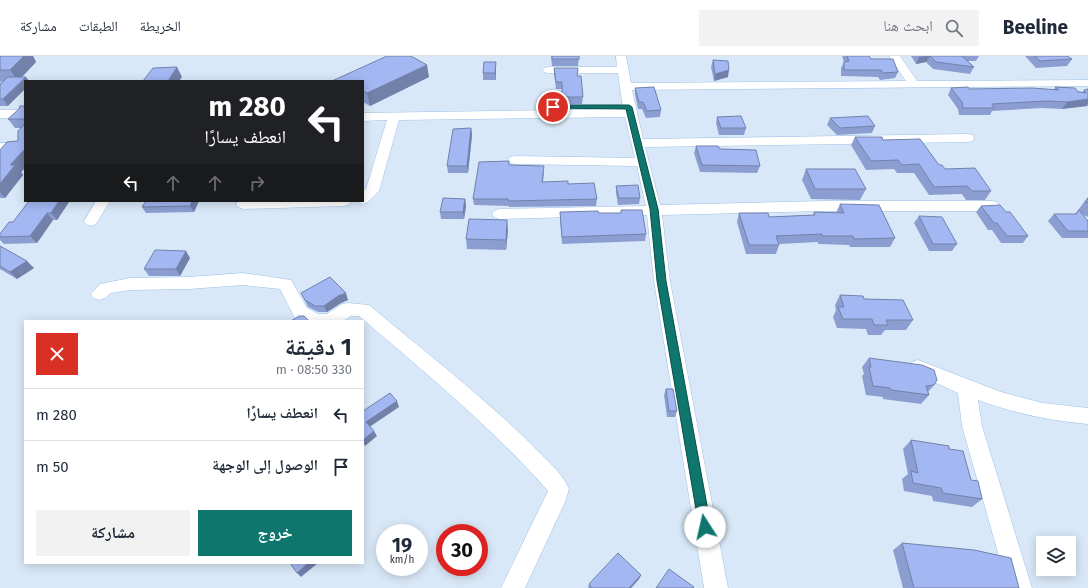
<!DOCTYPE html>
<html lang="ar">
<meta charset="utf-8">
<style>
body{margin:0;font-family:"Fira Sans","Noto Naskh Arabic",sans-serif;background:#f2f2f3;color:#1f2937;direction:rtl;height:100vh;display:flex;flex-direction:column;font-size:15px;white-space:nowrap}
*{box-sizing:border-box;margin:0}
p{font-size:13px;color:#747a83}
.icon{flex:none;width:22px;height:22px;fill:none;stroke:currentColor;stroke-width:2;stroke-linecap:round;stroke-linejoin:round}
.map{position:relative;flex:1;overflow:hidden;direction:ltr}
.drawer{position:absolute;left:24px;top:264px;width:340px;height:244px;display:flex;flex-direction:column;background:#fff;border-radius:0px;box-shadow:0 2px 10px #0003;direction:rtl}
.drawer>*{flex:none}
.banner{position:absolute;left:24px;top:24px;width:340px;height:122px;border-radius:0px;box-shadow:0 2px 10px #0003;direction:rtl;background:#202124;color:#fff;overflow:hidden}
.fabs{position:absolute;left:1036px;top:480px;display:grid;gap:8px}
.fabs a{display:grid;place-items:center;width:40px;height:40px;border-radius:0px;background:#fff;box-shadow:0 2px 10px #0003;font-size:20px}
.speed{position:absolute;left:376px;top:468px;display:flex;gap:8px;font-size:20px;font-weight:700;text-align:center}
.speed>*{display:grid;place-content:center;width:52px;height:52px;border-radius:50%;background:#fff;box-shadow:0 2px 10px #0003;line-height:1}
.speed small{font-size:10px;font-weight:400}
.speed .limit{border:6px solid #d22;background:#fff;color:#111}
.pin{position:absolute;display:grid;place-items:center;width:34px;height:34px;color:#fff;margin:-17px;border:2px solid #fff;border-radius:50%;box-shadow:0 1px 4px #0007}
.me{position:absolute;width:44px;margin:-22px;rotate:350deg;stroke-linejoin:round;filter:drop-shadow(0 0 3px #0008)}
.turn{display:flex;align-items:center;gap:14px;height:84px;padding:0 12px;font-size:18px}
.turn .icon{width:52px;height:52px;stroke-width:2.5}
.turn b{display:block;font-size:28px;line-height:34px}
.lanes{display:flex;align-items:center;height:38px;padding:0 12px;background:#0003;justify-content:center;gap:20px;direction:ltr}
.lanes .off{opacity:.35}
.round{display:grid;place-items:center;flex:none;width:42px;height:42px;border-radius:0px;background:#f2f2f3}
.summary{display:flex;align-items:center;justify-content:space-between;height:68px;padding:0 12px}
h1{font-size:24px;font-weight:700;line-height:30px}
.primary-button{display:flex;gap:8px;margin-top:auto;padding:8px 12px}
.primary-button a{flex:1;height:46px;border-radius:0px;background:#0f766e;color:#fff;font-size:16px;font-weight:700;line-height:46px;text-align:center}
.primary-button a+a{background:#f2f2f3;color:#1f2937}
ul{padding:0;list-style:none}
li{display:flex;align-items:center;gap:12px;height:52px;padding:0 12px;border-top:1px solid #e0e1e3}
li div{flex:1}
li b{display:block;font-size:15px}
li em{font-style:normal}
header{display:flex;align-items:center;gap:24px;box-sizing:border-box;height:56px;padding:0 20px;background:#fff;border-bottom:1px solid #e0e1e3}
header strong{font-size:19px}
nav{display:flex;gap:22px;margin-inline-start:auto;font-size:14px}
.search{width:280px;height:36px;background:#f2f2f3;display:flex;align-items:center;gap:10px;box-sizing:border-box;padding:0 14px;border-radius:0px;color:#747a83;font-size:15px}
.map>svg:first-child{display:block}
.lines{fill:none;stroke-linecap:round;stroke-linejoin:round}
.street-casing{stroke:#9bc1e8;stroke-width:1}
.street{fill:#fff;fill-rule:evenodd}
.wall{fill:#8c9ed1}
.shaded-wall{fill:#7281aa}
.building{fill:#a3b8f3;stroke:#7281aa}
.route{fill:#0f766e;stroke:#0a4d48}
</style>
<header>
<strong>Beeline</strong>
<div class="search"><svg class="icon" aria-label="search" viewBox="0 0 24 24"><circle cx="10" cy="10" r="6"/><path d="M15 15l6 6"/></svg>ابحث هنا</div>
<nav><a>الخريطة</a><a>الطبقات</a><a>مشاركة</a></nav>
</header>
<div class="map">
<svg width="1088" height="532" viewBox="0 0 1088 532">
<rect width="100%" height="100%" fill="#d9e8f8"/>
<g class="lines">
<g class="street-casing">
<g id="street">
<polygon points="616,0 626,0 631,27 906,25 889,0 900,0 917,25 1088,24 1088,30 632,34 643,83 968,78 973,79 974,82 973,85 968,86 645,91 660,149 823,145 993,145 998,147 1000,150 998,153 993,155 823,155 662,159 670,225 728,532 704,532 654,225 647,159 499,163 494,161 492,158 494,155 499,153 646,150 637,110 515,108 510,107 508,104 510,101 515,100 635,102 625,61 399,64 379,135 368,146 363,148 357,145 363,145 363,135 366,133 387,64 363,65 363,57 623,53 618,17 548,17 544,16 542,14 544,12 548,11 617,11"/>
<rect x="0" y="54" width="25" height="8"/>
<polygon points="25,86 25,94 0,95 0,87"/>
<polygon points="96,145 110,145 96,168 91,170 86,168 84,165"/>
<polygon points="238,145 351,145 349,148 344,150 243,153 238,151 236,148"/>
<path d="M 243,217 L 291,224 L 307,252 L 318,258 L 327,258 L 342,248 L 348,247 L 369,249 C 424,295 481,339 532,389 C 544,402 562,416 569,433 L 565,446 L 525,532 L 501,532 L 548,435 C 491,370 424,316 359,260 L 351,260 L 343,265 L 301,265 L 295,262 L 280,233 L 243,229 L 189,233 L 130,234 L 111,237 L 105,242 L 99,244 L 93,242 L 91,238 L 100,228 L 130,222 L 189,221 Z"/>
<path d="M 918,304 L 1001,336 L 1043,347 L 1088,352 L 1088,368 C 1050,365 1014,357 978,344 L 982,370 L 1032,532 L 1008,532 L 962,370 L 958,337 L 912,316 L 909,311 L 912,306 Z"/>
</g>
</g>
<use href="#street" class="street"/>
</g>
<g class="wall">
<polygon points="0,0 33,0 36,6 22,21 8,50 0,50 0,28 3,25 0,26"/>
<polygon points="551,0 579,0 578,10 552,10"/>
<polygon points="842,0 869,0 871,3 898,16 895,22 880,24 878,21 841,20 841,12 844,6"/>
<polygon points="911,0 979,0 976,5 967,5 974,11 970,18 933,13 926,6 916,8"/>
<polygon points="1025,0 1067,0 1072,3 1067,10 1036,12"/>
<polygon points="713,4 728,21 714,25 711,11"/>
<polygon points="496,12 496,24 483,24 483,17"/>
<polygon points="554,12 578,20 583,41 582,48 562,48 562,33 556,33 554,18"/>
<polygon points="429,21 370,50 363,46 363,25"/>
<polygon points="1055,31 1082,36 1084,34 1088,33 1088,50 1062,53 1042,52 992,55 990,59 959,59 958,53 948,39 951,32 969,33 1054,34"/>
<polygon points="635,32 661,54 660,61 646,62 642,53 638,53 635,38"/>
<polygon points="25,50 25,112 21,116 23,119 5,142 0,142 0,94 18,85 20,72 15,72 8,63"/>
<polygon points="717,61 746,72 744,79 719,79 716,67"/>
<polygon points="830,62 875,70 872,77 837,79 827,69"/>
<polygon points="471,72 472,79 468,117 448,117 447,110"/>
<polygon points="855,81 883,84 939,109 945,113 991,135 985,144 966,144 962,138 929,139 914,117 897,117 894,113 866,114 851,89"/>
<polygon points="696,90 720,93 760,110 757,117 700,116 694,97"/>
<polygon points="509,109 544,117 543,126 568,128 597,143 596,150 509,151 509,150 474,149 473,143"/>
<polygon points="806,113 866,133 860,144 811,143 802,124"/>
<polygon points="616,130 640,142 639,148 618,149 616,137"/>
<polygon points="1088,141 1088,161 1083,159 1088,165 1088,182 1062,182 1048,165 1054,158 1075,158"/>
<polygon points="465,143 466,150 464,163 441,163 440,156"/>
<polygon points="146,145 199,145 194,156 146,157 142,151"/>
<polygon points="69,146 57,164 53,164 37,187 4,188 0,184 0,178 13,166"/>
<polygon points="840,148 895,182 890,191 850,191 849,189 818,188 818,186 779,188 779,189 776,198 746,198 737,166 739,157 769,161 813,159 814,156 836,157"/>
<polygon points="981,150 1006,156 1028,180 1023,187 1001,187 992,174 988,174 976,156"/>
<polygon points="621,154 646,178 645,185 562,188 560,163 560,156 599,157 621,157"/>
<polygon points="919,160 957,188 952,195 929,195 914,167"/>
<polygon points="508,174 506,194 467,193 466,183"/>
<polygon points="0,190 34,212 17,223 0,213"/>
<polygon points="190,202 180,220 149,220 144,213"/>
<polygon points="301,237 348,244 341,247 327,256 318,256 308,251"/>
<polygon points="840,239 864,243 913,264 906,274 885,274 881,279 868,279 866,273 837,272 833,261 836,254 835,249"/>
<polygon points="869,302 934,329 928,336 929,339 921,348 883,343 883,341 866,339 862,320 864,318 862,311"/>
<polygon points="666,333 677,355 675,361 667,361 664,339"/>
<polygon points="911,384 949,393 971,424 982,443 972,451 933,445 932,440 904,435 902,423 908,418 903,393"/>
<polygon points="902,487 1019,532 903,532 893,494"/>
<polygon points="641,519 639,523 631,532 588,532 589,528"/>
</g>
<g class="shaded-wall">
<polygon points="24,0 33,0 36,6 18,25 10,14"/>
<polygon points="926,0 930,0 926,6 916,8 919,1"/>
<polygon points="496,6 496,24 495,17"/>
<polygon points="427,9 429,21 370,50 367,37"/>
<polygon points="177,11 182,21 179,25 168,25"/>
<polygon points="729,14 728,21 714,25 715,18"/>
<polygon points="26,21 29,25 25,25 25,33 8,50 3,43"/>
<polygon points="1088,43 1088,47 1086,50 1062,53 1067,46"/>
<polygon points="471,72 472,79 468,117 467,110"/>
<polygon points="25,93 25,112 21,116 23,119 5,142 0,136 0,128 10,109"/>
<polygon points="465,143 466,150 464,163 463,156"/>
<polygon points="59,145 74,145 69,146 57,164 51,157"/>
<polygon points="192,145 199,145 194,156 190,150"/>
<polygon points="47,157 53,164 37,187 30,180"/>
<polygon points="507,164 508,174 506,194 506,184"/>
<polygon points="186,195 190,202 180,220 176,213"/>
<polygon points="27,205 34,212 17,223 10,216"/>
<polygon points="346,237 348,244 341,247 327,256 324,250 338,240"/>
<polygon points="397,345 399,351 368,372 366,366"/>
<polygon points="374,375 377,380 365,390 363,386 363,384"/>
<polygon points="308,507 318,507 301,521 297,517"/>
<polygon points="641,519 639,523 631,532 629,532"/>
</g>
<g class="building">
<polygon points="0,0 24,0 10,14 0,14"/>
<polygon points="387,0 411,0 427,9 367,37 363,35 363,25 332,25"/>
<rect x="552" y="0" width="27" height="3"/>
<polygon points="847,0 869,0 871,3 893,3 898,16 883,17 881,14 844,14 844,6 849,5"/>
<polygon points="930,0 962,0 974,11 936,6"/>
<polygon points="1035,0 1067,0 1072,3 1040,5"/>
<polygon points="713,4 728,5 729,14 715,18"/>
<polygon points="484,6 496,6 495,17 483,17"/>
<polygon points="177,11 168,25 143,25 153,12"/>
<polygon points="554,12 578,12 577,20 581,20 583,41 562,41 562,26 556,26"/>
<polygon points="8,21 26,21 3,43 0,43 0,28"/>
<polygon points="654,31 661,54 647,55 643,46 639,46 635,32"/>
<polygon points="968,31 969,33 1032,32 1059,34 1055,31 1075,32 1078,36 1086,37 1084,34 1088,33 1088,43 1067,46 1046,45 992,48 994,52 963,52 962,46 951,32"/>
<polygon points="20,50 25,50 25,63 8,63 19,53"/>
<polygon points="741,60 746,72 721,72 717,61"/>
<polygon points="868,60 875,70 840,72 830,62"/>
<polygon points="25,68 25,93 10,109 15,109 0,128 0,94 7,86 18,85 18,75"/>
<polygon points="471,72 467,110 447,110 453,73"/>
<polygon points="855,81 882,81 883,84 920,83 939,109 942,109 945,113 975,112 991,135 972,135 967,130 934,131 919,108 902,109 898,104 871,105"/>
<polygon points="696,90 718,90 720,93 756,94 760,110 702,109"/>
<polygon points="509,105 509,109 544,110 542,126 568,125 568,128 594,127 597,143 508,145 508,143 473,143 479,106"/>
<polygon points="806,113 855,113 866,133 815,133"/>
<polygon points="638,129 640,142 619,142 616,130"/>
<polygon points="443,142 465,143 463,156 440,156"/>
<polygon points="1088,142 1088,147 1085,146"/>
<polygon points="29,145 59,145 51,157 47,157 30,180 0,181 0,178 9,166 13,166"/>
<polygon points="146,145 192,145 190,150 142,151"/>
<polygon points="840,148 879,149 895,182 854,183 853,180 822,180 822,178 776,180 779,189 749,189 739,157 768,157 769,161 815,159 814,156 844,157"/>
<polygon points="1000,149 1006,156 1010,156 1028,180 1007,180 997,167 994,167 981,150"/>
<polygon points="621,154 642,154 646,178 562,181 560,156 598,155 599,157 621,157"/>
<polygon points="1079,154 1088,165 1088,175 1068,175 1054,158 1076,158"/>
<polygon points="919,160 942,161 957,188 933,188"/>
<polygon points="469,163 507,164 506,184 466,183"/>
<polygon points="0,190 27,205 10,216 0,210"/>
<polygon points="155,194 186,195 176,213 144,213"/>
<polygon points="330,221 346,237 338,240 324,250 315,250 305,244 301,237"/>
<polygon points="840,239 863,240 864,243 903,244 913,264 886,264 888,269 874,269 872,263 843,263 838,251 844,251"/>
<polygon points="299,260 304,260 309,265 291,265"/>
<polygon points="869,302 922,309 934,314 937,324 934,329 926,330 929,339 891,334 890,332 873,330 869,311 871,311"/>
<polygon points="666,333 673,333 677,355 669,355"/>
<polygon points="390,337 397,345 366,366 374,375 363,384 363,355"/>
<polygon points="911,384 949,390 949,393 963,395 971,424 978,425 982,443 943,437 941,432 913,427 911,415 918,417"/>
<polygon points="902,487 974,494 1011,502 1019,532 914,532"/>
<polygon points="618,497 641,519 629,532 592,532 589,528"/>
<polygon points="290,507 308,507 297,517"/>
<polygon points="669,513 694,531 693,532 656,532"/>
</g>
<polygon class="route" points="553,49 629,49 632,51 658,153 666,225 711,471 709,475 705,476 701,475 699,471 657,225 650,153 626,53 550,52 550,50"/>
</svg>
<div class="fabs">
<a><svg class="icon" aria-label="layers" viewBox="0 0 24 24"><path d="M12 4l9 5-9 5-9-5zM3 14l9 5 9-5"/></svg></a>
</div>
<div class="speed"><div>19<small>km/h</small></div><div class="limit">30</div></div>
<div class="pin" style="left:553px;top:51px;background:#d93025"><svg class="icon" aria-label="arrive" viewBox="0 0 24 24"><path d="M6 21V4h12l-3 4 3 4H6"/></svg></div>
<svg class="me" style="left:705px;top:471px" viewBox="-20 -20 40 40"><circle r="19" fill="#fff"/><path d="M0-13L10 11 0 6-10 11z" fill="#0f766e"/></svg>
<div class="banner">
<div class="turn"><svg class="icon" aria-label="left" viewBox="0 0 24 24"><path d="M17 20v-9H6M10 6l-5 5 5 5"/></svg><div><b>280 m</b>انعطف يسارًا</div></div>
<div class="lanes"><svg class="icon" aria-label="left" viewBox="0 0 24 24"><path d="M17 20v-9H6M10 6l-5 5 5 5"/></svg><svg class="icon off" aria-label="ahead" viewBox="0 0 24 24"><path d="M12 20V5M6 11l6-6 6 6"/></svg><svg class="icon off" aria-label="ahead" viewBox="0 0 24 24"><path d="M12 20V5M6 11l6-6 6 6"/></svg><svg class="icon off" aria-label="right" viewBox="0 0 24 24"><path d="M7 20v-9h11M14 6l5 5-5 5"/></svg></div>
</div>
<section class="drawer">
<div class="summary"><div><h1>1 دقيقة</h1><p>330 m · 08:50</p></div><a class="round" style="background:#d93025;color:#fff"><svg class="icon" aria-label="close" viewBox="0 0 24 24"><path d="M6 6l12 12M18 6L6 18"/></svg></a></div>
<ul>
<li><svg class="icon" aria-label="left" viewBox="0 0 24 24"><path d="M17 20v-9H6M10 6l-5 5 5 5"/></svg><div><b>انعطف يسارًا</b></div><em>280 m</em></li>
<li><svg class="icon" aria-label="arrive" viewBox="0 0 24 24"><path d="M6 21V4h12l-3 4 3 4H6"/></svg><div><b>الوصول إلى الوجهة</b></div><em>50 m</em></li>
</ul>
<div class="primary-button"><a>خروج</a><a>مشاركة</a></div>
</section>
</div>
